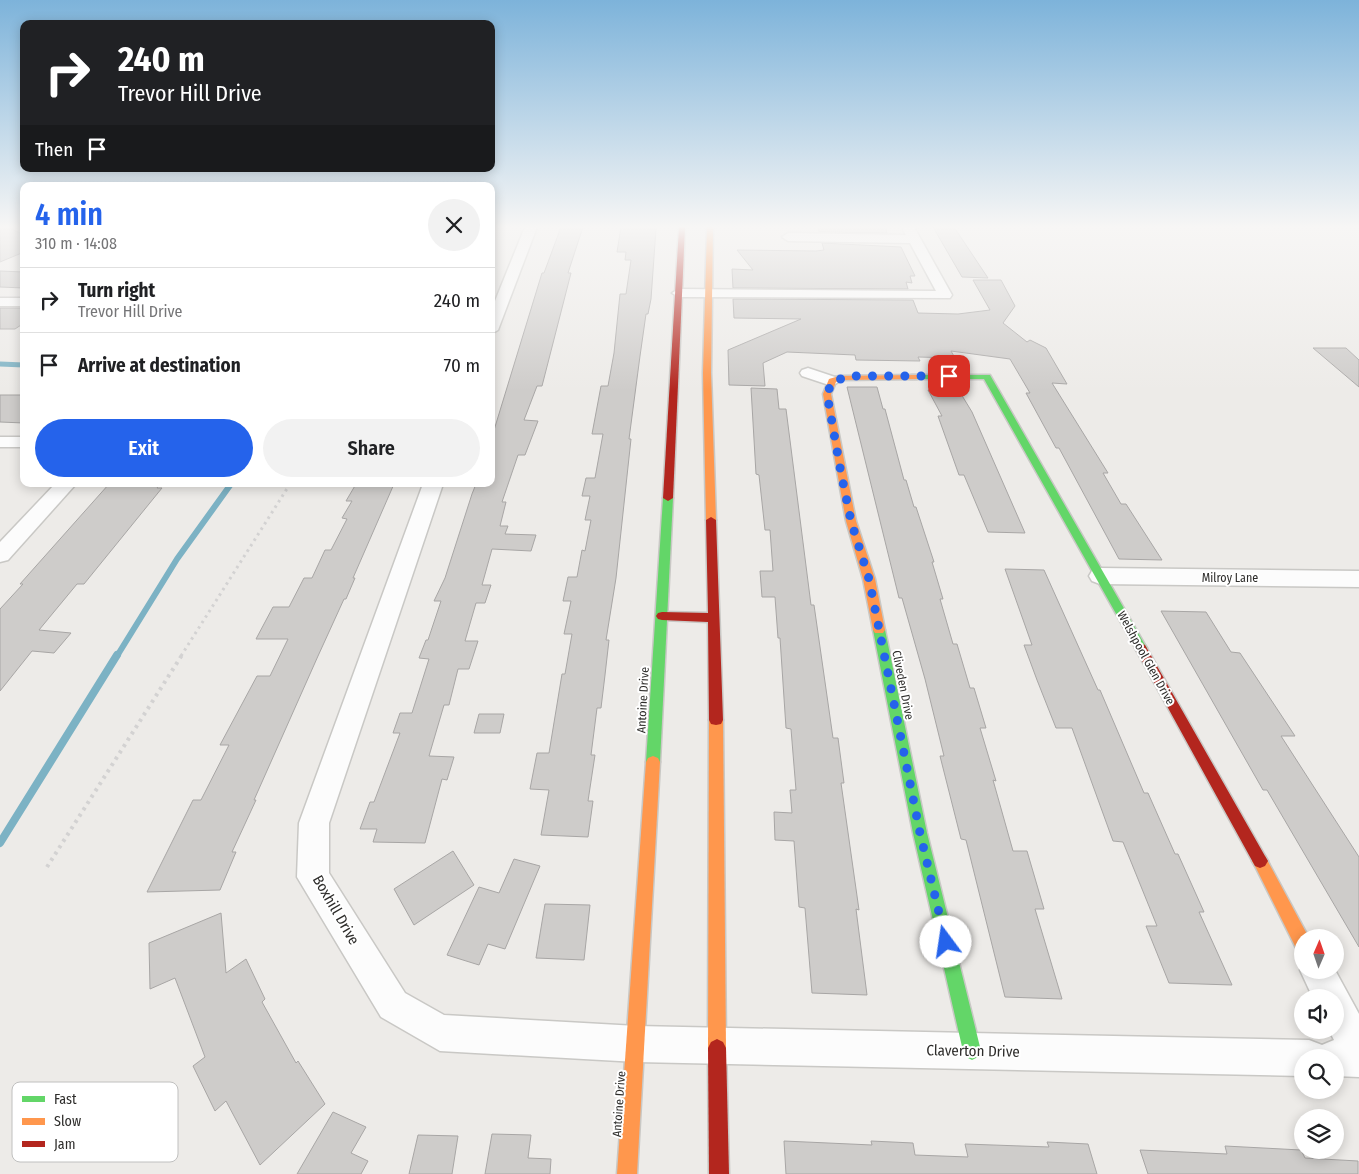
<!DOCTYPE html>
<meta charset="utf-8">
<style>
body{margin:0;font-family:"Fira Sans Condensed",sans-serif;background:#f2f2f2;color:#202124;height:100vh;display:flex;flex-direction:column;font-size:19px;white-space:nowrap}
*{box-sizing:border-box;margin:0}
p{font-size:16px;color:#757577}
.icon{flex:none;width:28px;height:28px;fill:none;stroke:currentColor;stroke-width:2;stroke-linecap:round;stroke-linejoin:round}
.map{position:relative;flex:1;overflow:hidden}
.panel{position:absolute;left:20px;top:182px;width:475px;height:305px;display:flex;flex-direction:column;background:#fff;border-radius:10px;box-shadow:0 2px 12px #0003}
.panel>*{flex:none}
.top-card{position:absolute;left:20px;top:20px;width:475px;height:152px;border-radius:10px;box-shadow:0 2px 12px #0003;background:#202124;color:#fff;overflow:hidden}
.needle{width:32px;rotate:2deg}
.controls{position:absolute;left:1294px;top:929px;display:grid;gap:10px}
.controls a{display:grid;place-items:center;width:50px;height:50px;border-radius:50%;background:#fff;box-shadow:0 2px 12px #0003;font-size:25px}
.pin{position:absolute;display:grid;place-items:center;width:42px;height:42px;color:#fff;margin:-21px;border-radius:10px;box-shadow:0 2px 8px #0006}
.me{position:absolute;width:55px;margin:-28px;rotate:346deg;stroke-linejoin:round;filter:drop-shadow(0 0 4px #0008)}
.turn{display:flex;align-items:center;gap:18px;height:105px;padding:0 15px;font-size:22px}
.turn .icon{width:65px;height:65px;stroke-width:2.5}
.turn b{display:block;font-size:35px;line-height:42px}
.then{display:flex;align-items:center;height:48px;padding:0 15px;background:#0003;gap:10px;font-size:19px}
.round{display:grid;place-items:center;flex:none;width:52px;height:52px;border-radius:26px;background:#f2f2f2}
.overview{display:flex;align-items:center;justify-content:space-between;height:85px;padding:0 15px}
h1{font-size:30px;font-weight:600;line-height:38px;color:#2563eb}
.primary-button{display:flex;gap:10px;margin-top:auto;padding:10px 15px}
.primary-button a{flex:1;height:58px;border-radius:30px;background:#2563eb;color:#fff;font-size:20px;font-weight:600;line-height:58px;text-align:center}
.primary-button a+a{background:#f2f2f2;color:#202124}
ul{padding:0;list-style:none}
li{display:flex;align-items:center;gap:15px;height:65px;padding:0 15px;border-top:1px solid #e0e0e0}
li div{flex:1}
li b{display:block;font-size:19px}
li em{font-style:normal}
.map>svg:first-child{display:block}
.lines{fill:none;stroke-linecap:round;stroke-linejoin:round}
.stream-far2{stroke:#7cb2c4;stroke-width:5}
.stream-far1{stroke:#7cb2c4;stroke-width:6}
.stream{stroke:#7cb2c4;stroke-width:8}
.building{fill:#ceccca;stroke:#a8a6a5}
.street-casing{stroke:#c9c8c5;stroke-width:3}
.fast-casing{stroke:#c9c8c5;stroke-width:3}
.slow-casing{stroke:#c9c8c5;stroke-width:3}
.jam-casing{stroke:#c9c8c5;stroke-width:3}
.path-far1{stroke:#d3d2d2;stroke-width:3;stroke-dasharray:2.5 4;stroke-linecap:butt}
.path{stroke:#d3d2d2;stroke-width:4;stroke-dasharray:3 4.5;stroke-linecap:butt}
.street{fill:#fcfcfc;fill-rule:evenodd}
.fast{fill:#63d668;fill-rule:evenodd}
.slow{fill:#ff974d;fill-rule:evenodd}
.jam{fill:#b3261e;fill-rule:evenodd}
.route{stroke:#2563eb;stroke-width:9;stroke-dasharray:0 16.2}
.labels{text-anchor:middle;stroke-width:4;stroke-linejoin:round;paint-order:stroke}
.street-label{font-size:12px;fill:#2e2d2b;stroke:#fff}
.near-street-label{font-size:15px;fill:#2e2d2b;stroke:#fff}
.key{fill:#fff;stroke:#c0c0bf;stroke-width:1}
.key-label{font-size:14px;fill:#2e2d2b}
</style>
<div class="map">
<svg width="1359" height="1174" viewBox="0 0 1359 1174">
<rect width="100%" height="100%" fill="#edebe8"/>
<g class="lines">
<polyline class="stream-far2" points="0,364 24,365"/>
<polyline class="stream-far1" points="117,656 177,559 231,484"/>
<polyline class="stream" points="0,843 117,655"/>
</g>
<g class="building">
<polygon points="0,227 8,227 24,235 24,252 0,262"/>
<polygon points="561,227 583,227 568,273 571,273 542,386 537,386 524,420 538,421 525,455 518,455 502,502 506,502 500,526 508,526 505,534 536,535 531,551 492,549 482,585 491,585 485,603 476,603 465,641 478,641 469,669 458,669 449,705 444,705 429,756 454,757 447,780 442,779 425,843 373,842 377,829 360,829 370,802 374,802 400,733 393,733 400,713 412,713 429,659 419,658 426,640 428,640 441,601 434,601 445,578 472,494 476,484 491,484 491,440 542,273 544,273"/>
<polygon points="621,227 650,227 649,229 656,229 651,299 648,314 646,314 640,356 629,439 631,439 616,578 606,640 609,640 605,675 601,708 597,708 591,755 595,755 588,801 593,801 588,837 541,835 549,790 530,789 537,753 549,753 562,674 565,674 572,634 564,634 571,601 563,601 568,577 577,577 582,550 585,551 591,520 585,520 590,496 582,496 586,478 595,478 603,434 592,434 601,386 608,386 614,353 620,294 626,294 631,260 625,260 626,252 617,252"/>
<polygon points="818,227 885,227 887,233 819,232"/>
<polygon points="933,227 954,227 988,278 962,277"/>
<polygon points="822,243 901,247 915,276 910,276 912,283 906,282 908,289 733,288 732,269 753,270 737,250 816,251 824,250"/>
<polygon points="0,271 24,272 24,288 0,287"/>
<polygon points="973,280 1001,280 1015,306 1003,323 1027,342 1030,340 1046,348 1067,384 1052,383 1108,473 1103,473 1121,504 1126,504 1162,560 1119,559 1059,448 1056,448 1026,393 1030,393 1010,359 951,351 955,358 918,357 920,361 856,360 855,355 787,352 763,363 765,386 729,385 728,350 801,319 734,318 733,299 913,300 918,313 958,314 990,310"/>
<polygon points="0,308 24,308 24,323 15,329 0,329"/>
<polygon points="1313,348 1346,348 1359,360 1359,387"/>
<polygon points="847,387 877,387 883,409 885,409 904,480 906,480 914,507 916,507 934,562 932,562 943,599 940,599 953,644 957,644 970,688 974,688 986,728 980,728 996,781 993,780 1013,851 1027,851 1044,909 1035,909 1062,999 1005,997 966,840 961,839 940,756 944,756 925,679 902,598 899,598"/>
<polygon points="751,388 777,389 779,409 786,409 811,605 814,605 833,738 838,738 844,783 841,783 859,910 856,909 867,995 812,993 805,908 799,907 794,841 775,840 774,812 792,813 790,790 796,790 791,729 786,728 780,638 778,638 775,597 762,597 760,571 773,571 770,530 765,530 759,475 756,474"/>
<polygon points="958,389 972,412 1025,533 988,532 964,475 959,475 938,416 942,416 928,390"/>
<polygon points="0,395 24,395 24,423 0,422"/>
<polygon points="109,484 160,484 157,488 162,488 84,584 77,584 39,630 71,633 54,653 32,651 0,691 0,609 23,584 20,584"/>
<polygon points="356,484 394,484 353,578 355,578 346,599 344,599 318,656 254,800 256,800 232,852 236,852 220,890 147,892 193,800 201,800 229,745 220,745 257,676 270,676 288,639 256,639 273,607 289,607 304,578 312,578 325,550 331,550 347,519 342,518 352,501 346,501"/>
<polygon points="1005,569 1044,570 1098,690 1100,690 1144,793 1148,793 1175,854 1178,854 1204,912 1199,912 1232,985 1169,983 1146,926 1157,926 1123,842 1113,841 1072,728 1056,728 1037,680 1024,645 1032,645"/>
<polygon points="1161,611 1206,612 1231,652 1240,653 1295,736 1281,736 1359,857 1359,947 1267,790 1263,790"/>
<polygon points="479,714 504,714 500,733 474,733"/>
<polygon points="453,851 474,885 414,925 394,889"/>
<polygon points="514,859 540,866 505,949 488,944 479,965 447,955 479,887 499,893"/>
<polygon points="545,904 590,905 584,960 536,958"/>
<polygon points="221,913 226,973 246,959 265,999 262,1002 296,1063 298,1061 325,1104 260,1165 226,1101 215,1111 193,1066 205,1057 175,978 150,989 149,943"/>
<polygon points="333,1112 366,1127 351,1153 368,1161 361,1174 297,1174"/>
<polygon points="492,1134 531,1135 528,1158 551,1159 550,1174 485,1174"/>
<polygon points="418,1135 458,1136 452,1174 409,1174"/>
<polygon points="784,1141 872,1145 871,1141 913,1143 915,1155 968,1157 965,1144 1049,1147 1047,1142 1088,1144 1097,1174 786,1174"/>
<polygon points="1225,1146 1301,1150 1305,1158 1358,1161 1358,1174 1148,1174 1140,1150 1227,1154"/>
</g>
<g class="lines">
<g class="street-casing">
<g id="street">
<polygon points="525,227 537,227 498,330 491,334 491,311"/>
<polygon points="902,227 914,227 952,295 950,298 679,297 672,293 679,289 936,291 910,243 788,241 782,237 788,233 906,235"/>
<rect x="0" y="298" width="24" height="8"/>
<polygon points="808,368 838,378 840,381 832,386 802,376 800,373 802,370"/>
<rect x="0" y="437" width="24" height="10"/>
<polygon points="55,484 76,484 8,560 0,562 0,542"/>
<polygon points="423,484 443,484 329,823 329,873 405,993 444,1015 637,1026 1309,1040 1322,1045 1334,1040 1329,1030 1335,1030 1335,998 1313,998 1300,970 1302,964 1302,970 1335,970 1359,1014 1359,1077 1335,1076 1335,1058 1302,1058 1302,1076 637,1062 440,1051 381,1017 297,877 299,823"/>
<polygon points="1100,568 1359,571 1359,587 1100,584 1092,581 1089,576 1092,571"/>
</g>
</g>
<g class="fast-casing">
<g id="fast">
<polygon points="911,375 990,375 1145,645 1147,648 1145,651 1137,651 984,379 911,379"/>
<polygon points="668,495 673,498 660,762 658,766 653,768 648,766 646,762 663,498"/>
<polygon points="879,626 883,627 885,630 927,833 981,1051 978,1057 972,1060 966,1057 963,1051 913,833 873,630 875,627"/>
</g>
</g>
<g class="slow-casing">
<g id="slow">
<polygon points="707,227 713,227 711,373 716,520 711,523 706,520 703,373"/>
<polygon points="914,375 917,375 917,379 840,380 836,382 831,394 856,521 875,579 885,630 883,633 875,633 873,630 863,579 846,521 823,394 829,379 839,376"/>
<polygon points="716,715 721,716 723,720 726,1048 723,1054 717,1057 711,1054 708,1048 709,720 711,716"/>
<polygon points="653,756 658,758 660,762 637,1174 617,1174 646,762 648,758"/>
<polygon points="1260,854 1265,856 1308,936 1308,938 1302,938 1302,950 1296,948 1255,866 1252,861 1255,856"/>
</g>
</g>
<g class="jam-casing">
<g id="jam">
<polygon points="679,227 685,227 673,498 668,501 663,498"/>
<polygon points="711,517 716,520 723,720 721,724 716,725 711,724 709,720 708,622 662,620 658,619 656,616 658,613 662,612 708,613 706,520"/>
<polygon points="1141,643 1145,645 1265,856 1268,861 1265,866 1260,868 1255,866 1135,648 1137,645"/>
<polygon points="717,1039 723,1042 726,1048 729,1174 709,1174 708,1048 711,1042"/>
</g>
</g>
<polyline class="path-far1" points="181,656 290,484"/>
<polyline class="path" points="47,867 182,655"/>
<use href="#street" class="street"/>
<use href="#fast" class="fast"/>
<use href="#slow" class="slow"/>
<use href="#jam" class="jam"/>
</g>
<linearGradient id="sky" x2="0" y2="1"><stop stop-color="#7db3da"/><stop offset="0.58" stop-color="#f7f6f5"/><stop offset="1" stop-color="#f7f6f5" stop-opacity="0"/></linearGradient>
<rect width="1359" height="391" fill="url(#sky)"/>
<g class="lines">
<polyline class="route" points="946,942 920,833 869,579 851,521 841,473 827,394 832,382 849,376 949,376"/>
</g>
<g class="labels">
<g class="street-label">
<text x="1230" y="582">Milroy Lane</text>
<text transform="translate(1146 658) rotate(61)" y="4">Welshpool Glen Drive</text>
<text transform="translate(903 685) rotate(79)" y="4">Cliveden Drive</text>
<text transform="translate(643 700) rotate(-87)" y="4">Antoine Drive</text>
<text transform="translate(619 1104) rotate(-86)" y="4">Antoine Drive</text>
</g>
<g class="near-street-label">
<text transform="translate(336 910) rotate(60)" y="5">Boxhill Drive</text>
<text transform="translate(973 1051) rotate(1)" y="5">Claverton Drive</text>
</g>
</g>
<rect x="12" y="1082" width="166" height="80" rx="8" class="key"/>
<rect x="22" y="1096" width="23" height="6" fill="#63d668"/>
<rect x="22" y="1118" width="23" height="7" fill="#ff974d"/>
<rect x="22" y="1141" width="23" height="6" fill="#b3261e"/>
<g class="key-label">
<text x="54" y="1104">Fast</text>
<text x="54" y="1126">Slow</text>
<text x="54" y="1149">Jam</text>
</g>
</svg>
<div class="controls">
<a><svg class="needle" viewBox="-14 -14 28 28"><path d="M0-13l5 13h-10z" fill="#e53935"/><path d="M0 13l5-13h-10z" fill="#757577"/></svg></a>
<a><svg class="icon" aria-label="sound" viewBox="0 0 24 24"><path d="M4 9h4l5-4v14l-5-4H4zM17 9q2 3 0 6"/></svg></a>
<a><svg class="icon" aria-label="search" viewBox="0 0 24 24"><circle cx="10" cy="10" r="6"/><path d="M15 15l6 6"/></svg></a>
<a><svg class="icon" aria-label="layers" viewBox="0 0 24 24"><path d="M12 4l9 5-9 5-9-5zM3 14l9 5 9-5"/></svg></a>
</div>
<div class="pin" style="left:949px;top:376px;background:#d93025"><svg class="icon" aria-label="arrive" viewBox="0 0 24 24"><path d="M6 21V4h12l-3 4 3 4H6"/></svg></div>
<svg class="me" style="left:946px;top:942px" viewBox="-20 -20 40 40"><circle r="19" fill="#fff"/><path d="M0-13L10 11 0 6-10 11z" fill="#2563eb"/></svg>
<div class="top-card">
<div class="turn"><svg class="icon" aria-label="right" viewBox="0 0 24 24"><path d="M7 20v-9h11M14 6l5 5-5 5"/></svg><div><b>240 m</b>Trevor Hill Drive</div></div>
<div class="then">Then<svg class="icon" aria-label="arrive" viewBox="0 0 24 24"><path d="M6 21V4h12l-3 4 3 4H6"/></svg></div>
</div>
<section class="panel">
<div class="overview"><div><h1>4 min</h1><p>310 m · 14:08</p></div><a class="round"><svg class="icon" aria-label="close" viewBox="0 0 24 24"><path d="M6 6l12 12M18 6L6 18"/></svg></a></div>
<ul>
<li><svg class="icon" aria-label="right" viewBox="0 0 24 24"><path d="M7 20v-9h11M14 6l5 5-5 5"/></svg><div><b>Turn right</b><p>Trevor Hill Drive</p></div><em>240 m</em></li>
<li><svg class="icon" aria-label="arrive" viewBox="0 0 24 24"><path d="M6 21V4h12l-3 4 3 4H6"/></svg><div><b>Arrive at destination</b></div><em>70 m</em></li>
</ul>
<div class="primary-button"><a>Exit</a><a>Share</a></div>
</section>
</div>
